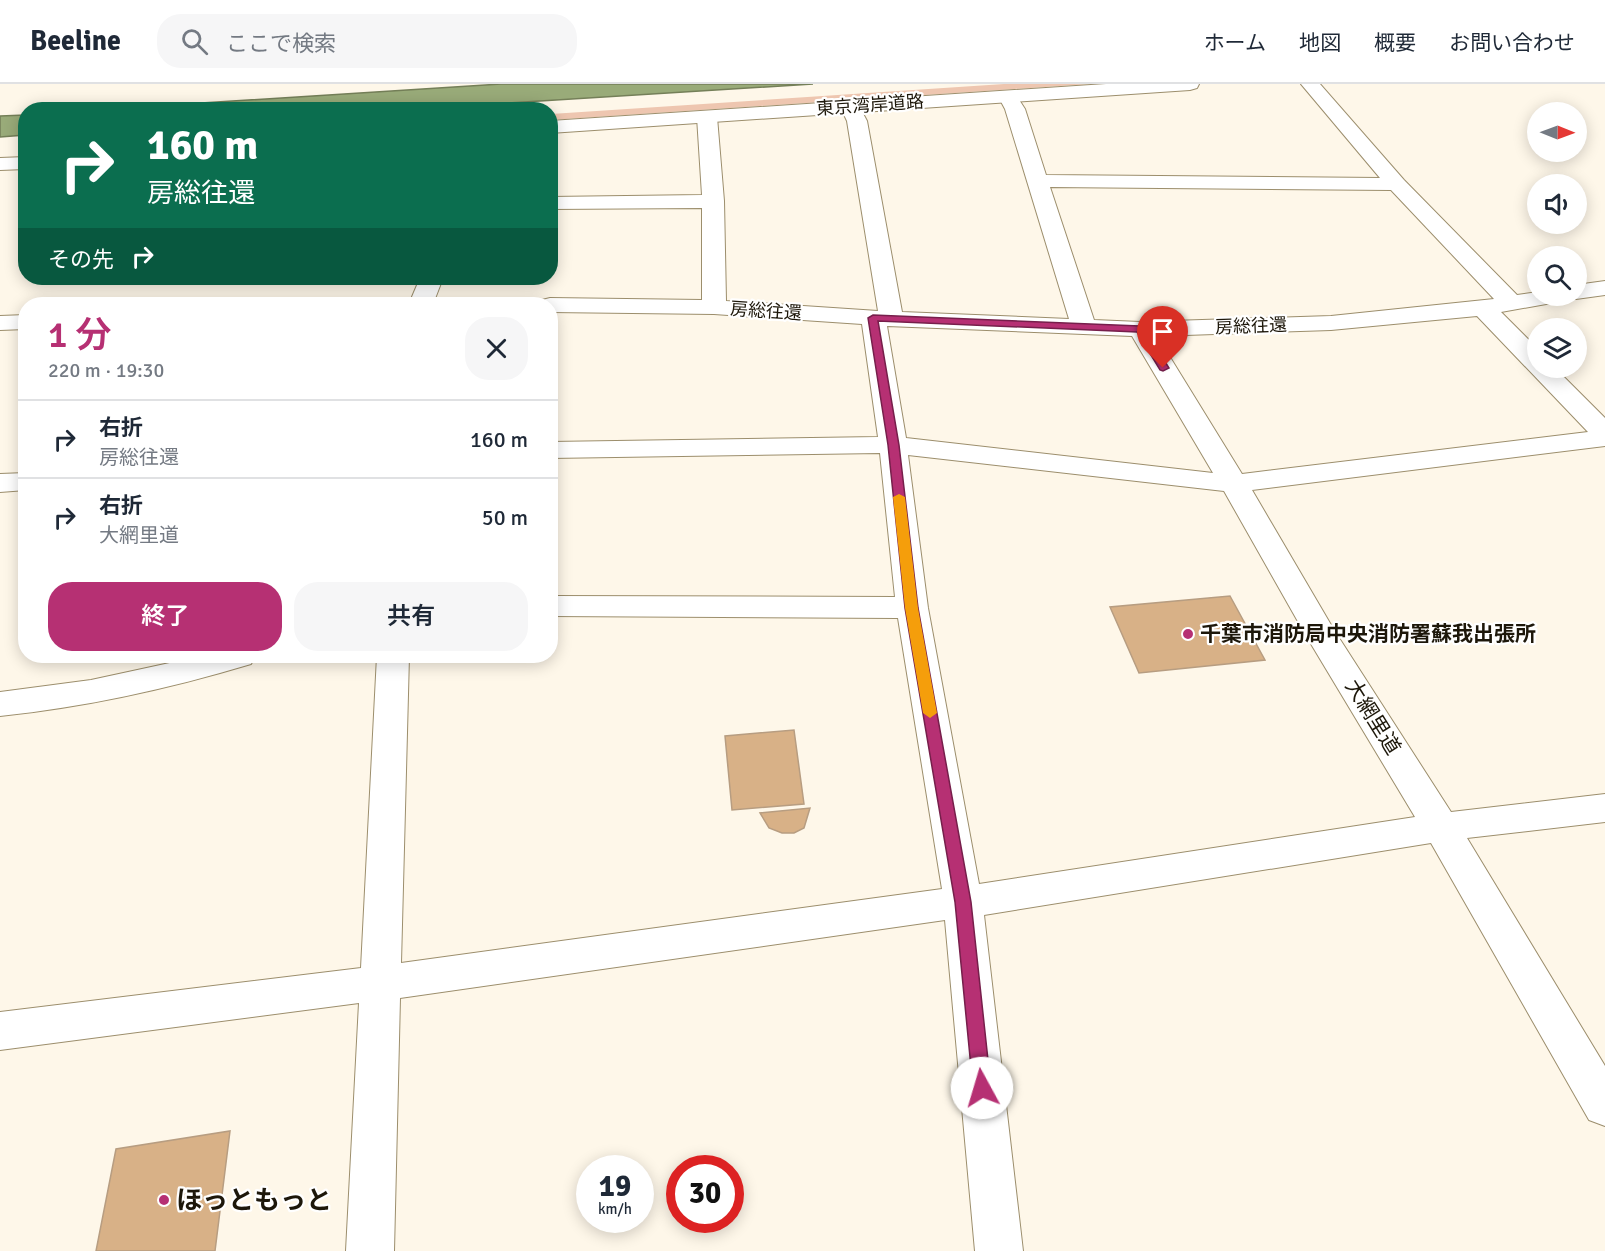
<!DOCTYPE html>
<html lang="ja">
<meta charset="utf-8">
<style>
body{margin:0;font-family:Signika,"Noto Sans JP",sans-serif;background:#f6f6f7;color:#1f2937;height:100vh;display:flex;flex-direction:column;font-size:22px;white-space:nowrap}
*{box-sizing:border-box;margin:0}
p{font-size:20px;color:#747a83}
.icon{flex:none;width:33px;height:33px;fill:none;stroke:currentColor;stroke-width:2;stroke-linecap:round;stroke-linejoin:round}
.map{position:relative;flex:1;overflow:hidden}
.panel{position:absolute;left:18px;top:213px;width:540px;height:366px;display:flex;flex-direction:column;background:#fff;border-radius:24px;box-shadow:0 3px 15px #0003}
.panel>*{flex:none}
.hud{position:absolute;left:18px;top:18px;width:540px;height:183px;border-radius:24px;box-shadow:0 3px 15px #0003;background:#0b6e4f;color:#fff;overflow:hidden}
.needle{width:39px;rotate:91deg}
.tools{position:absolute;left:1527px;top:18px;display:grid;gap:12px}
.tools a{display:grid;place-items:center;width:60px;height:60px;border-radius:50%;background:#fff;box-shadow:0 3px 15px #0003;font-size:30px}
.speed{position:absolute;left:576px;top:1071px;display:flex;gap:12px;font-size:30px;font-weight:700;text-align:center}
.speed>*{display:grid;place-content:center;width:78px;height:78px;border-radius:50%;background:#fff;box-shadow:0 3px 15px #0003;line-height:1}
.speed small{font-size:15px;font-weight:400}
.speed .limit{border:9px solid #d22;background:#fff;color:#111}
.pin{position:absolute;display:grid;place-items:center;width:51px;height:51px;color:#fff;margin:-62px -26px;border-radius:50% 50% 50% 0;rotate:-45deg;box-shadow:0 0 6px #0007}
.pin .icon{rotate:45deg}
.me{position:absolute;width:66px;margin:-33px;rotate:354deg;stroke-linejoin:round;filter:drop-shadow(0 0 4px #0008)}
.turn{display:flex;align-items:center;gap:21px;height:126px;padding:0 30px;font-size:27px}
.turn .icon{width:78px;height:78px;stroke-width:2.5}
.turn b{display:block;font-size:42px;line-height:51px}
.then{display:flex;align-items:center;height:57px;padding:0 30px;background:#0003;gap:12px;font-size:22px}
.round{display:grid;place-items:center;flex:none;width:63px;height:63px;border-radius:24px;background:#f6f6f7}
.head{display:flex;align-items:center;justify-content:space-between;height:102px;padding:0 30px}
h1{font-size:36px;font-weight:600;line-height:45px;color:#b63073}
.action{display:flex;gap:12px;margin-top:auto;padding:12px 30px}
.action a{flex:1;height:69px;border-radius:24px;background:#b63073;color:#fff;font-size:24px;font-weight:600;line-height:69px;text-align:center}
.action a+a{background:#f6f6f7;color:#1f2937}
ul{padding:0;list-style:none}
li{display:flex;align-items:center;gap:18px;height:78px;padding:0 30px;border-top:2px solid #e0e1e3}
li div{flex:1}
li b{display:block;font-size:22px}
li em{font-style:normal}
header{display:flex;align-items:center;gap:36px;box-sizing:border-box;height:84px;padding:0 30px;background:#fff;border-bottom:2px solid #e0e1e3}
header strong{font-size:28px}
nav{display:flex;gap:33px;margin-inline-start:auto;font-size:21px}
.search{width:420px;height:54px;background:#f6f6f7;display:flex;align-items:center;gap:15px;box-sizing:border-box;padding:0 21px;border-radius:24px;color:#747a83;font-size:22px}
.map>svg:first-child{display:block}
.green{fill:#eec6b0}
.water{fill:#99ab79;stroke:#747f58;stroke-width:1.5}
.building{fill:#d8b187;stroke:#b79d81;stroke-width:1.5}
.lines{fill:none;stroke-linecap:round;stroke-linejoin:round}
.minor-casing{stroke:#9c8e6c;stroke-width:2}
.highway-casing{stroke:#9c8e6c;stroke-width:2}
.minor{fill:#fff;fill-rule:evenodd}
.highway{fill:#fff;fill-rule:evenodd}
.route{fill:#b63073;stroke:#761f4b;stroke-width:1.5}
.slow{fill:#f59e0b}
.poi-dot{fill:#b63073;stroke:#fff;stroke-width:2}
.labels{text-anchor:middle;stroke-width:4.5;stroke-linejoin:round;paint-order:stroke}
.far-street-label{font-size:18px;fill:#1d170a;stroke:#fff}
.poi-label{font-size:21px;font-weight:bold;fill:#1d170a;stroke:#fff;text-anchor:start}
.street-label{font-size:21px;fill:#1d170a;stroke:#fff}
.near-poi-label{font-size:26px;font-weight:bold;fill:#1d170a;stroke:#fff;text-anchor:start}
</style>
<header>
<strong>Beeline</strong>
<div class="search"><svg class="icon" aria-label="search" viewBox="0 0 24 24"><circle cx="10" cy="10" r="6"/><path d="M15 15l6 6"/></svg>ここで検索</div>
<nav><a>ホーム</a><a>地図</a><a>概要</a><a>お問い合わせ</a></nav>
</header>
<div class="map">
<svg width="1605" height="1167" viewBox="0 0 1605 1167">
<rect width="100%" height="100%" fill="#fef7e9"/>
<polygon class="green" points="1004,0 1089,0 551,36 551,30"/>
<g class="water">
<polygon points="501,0 813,0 413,25 107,25"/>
<polygon points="25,31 25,51 0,53 0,32"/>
</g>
<g class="building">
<polygon points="1230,512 1265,576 1139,589 1110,523"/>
<polygon points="794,646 804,720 732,726 725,652"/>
<polygon points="810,724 804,744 794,749 782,749 769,744 760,729"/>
<polygon points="230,1047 215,1167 96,1167 116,1065"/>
</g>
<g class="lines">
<g class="minor-casing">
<g id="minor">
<path d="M 1301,0 L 1320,0 L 1404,96 L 1517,211 L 1538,208 L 1538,212 L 1567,212 L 1563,217 L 1501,228 L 1538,265 L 1538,284 L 1555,284 L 1605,334 L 1605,362 L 1252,406 L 1334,546 L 1451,728 L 1605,710 L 1605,738 L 1467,754 L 1605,982 L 1605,1042 L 1589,1036 L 1431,759 L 984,831 L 1023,1167 L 975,1167 L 945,836 L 400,914 L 394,1167 L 346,1167 L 359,919 L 0,966 L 0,928 L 361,884 L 377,572 L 409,572 L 401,879 L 942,805 L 898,534 L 550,532 L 550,512 L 895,513 L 880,369 L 550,374 L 550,358 L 878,353 L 862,240 L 714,230 L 550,228 L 550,220 L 538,220 L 542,216 L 550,214 L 702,216 L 702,124 L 550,125 L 550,113 L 702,111 L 697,33 L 700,29 L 714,29 L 717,33 L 724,117 L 726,217 L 878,227 L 847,37 L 840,22 L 843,18 L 857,18 L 867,37 L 902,228 L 1069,235 L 1005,25 L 998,12 L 1000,8 L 1014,8 L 1025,25 L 1046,91 L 1380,94 ZM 1050,103 L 1391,106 L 1494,215 L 1331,232 L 1140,238 L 1094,236 ZM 1477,232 L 1588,348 L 1242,390 L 1157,252 L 1331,246 ZM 887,242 L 1132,252 L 1213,389 L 906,354 ZM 908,371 L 1224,407 L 1305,550 L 1415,733 L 979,800 L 928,524 Z"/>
<polygon points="420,194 443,194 433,220 409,220"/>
<polygon points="1605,197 1605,211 1576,215 1567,212 1576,212 1576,201"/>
<polygon points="26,231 26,245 0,246 0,232"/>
<polygon points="26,389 26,406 0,408 0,390"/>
<path d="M 202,572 L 255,572 L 251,580 C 168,605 86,623 0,632 L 0,608 L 91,596 Z"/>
</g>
</g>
<g class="highway-casing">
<g id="highway">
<polygon points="1106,0 1199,0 1197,4 1190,6 550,49 550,37"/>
<polygon points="26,73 26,85 0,86 0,74"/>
</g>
</g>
<use href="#minor" class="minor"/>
<use href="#highway" class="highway"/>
</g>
<polygon class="route" points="873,231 1140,242 1143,243 1169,284 1163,287 1160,286 1137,248 878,237 899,361 918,524 971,818 991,1004 988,1010 982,1012 976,1010 973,1004 955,818 905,524 888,361 868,234"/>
<polygon class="slow" points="899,410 905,413 918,524 937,629 930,634 923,629 905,524 893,413"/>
<g class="poi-dot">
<circle cx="1188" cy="550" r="6"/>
<circle cx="164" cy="1116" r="6"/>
</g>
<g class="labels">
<g class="far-street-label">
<text transform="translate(870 21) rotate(-4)" y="6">東京湾岸道路</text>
<text transform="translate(766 227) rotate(4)" y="6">房総往還</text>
<text transform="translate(1251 242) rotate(-2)" y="6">房総往還</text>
</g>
<g class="poi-label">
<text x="1200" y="557">千葉市消防局中央消防署蘇我出張所</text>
</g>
<g class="street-label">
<text transform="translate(1373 633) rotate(58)" y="7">大網里道</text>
</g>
<g class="near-poi-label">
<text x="176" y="1125">ほっともっと</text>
</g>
</g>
</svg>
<div class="tools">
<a><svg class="needle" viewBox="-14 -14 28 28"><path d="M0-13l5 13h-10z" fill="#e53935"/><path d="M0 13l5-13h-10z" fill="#747a83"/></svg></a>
<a><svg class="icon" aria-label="sound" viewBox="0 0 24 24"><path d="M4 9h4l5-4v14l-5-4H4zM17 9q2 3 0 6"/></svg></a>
<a><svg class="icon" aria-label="search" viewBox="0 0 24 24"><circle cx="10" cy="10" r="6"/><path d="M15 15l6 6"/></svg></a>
<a><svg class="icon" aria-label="layers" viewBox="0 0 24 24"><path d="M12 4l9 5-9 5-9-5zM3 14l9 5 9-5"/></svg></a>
</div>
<div class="speed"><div>19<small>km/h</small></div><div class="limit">30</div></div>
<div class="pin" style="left:1163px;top:284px;background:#d93025"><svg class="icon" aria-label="arrive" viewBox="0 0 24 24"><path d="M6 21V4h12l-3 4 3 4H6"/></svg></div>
<svg class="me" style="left:982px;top:1004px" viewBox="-20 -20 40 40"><circle r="19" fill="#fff"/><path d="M0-13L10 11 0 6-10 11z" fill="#b63073"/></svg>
<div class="hud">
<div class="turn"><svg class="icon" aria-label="right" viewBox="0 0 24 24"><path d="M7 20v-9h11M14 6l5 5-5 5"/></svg><div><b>160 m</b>房総往還</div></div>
<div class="then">その先<svg class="icon" aria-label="right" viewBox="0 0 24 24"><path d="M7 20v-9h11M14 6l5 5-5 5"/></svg></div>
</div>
<section class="panel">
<div class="head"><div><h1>1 分</h1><p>220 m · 19:30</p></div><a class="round"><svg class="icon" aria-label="close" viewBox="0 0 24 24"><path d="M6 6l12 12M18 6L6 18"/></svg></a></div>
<ul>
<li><svg class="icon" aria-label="right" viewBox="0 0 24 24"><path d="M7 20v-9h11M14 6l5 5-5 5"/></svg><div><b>右折</b><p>房総往還</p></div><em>160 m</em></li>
<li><svg class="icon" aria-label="right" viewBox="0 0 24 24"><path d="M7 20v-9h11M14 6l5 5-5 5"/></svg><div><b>右折</b><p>大網里道</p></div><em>50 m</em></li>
</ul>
<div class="action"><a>終了</a><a>共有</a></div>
</section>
</div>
